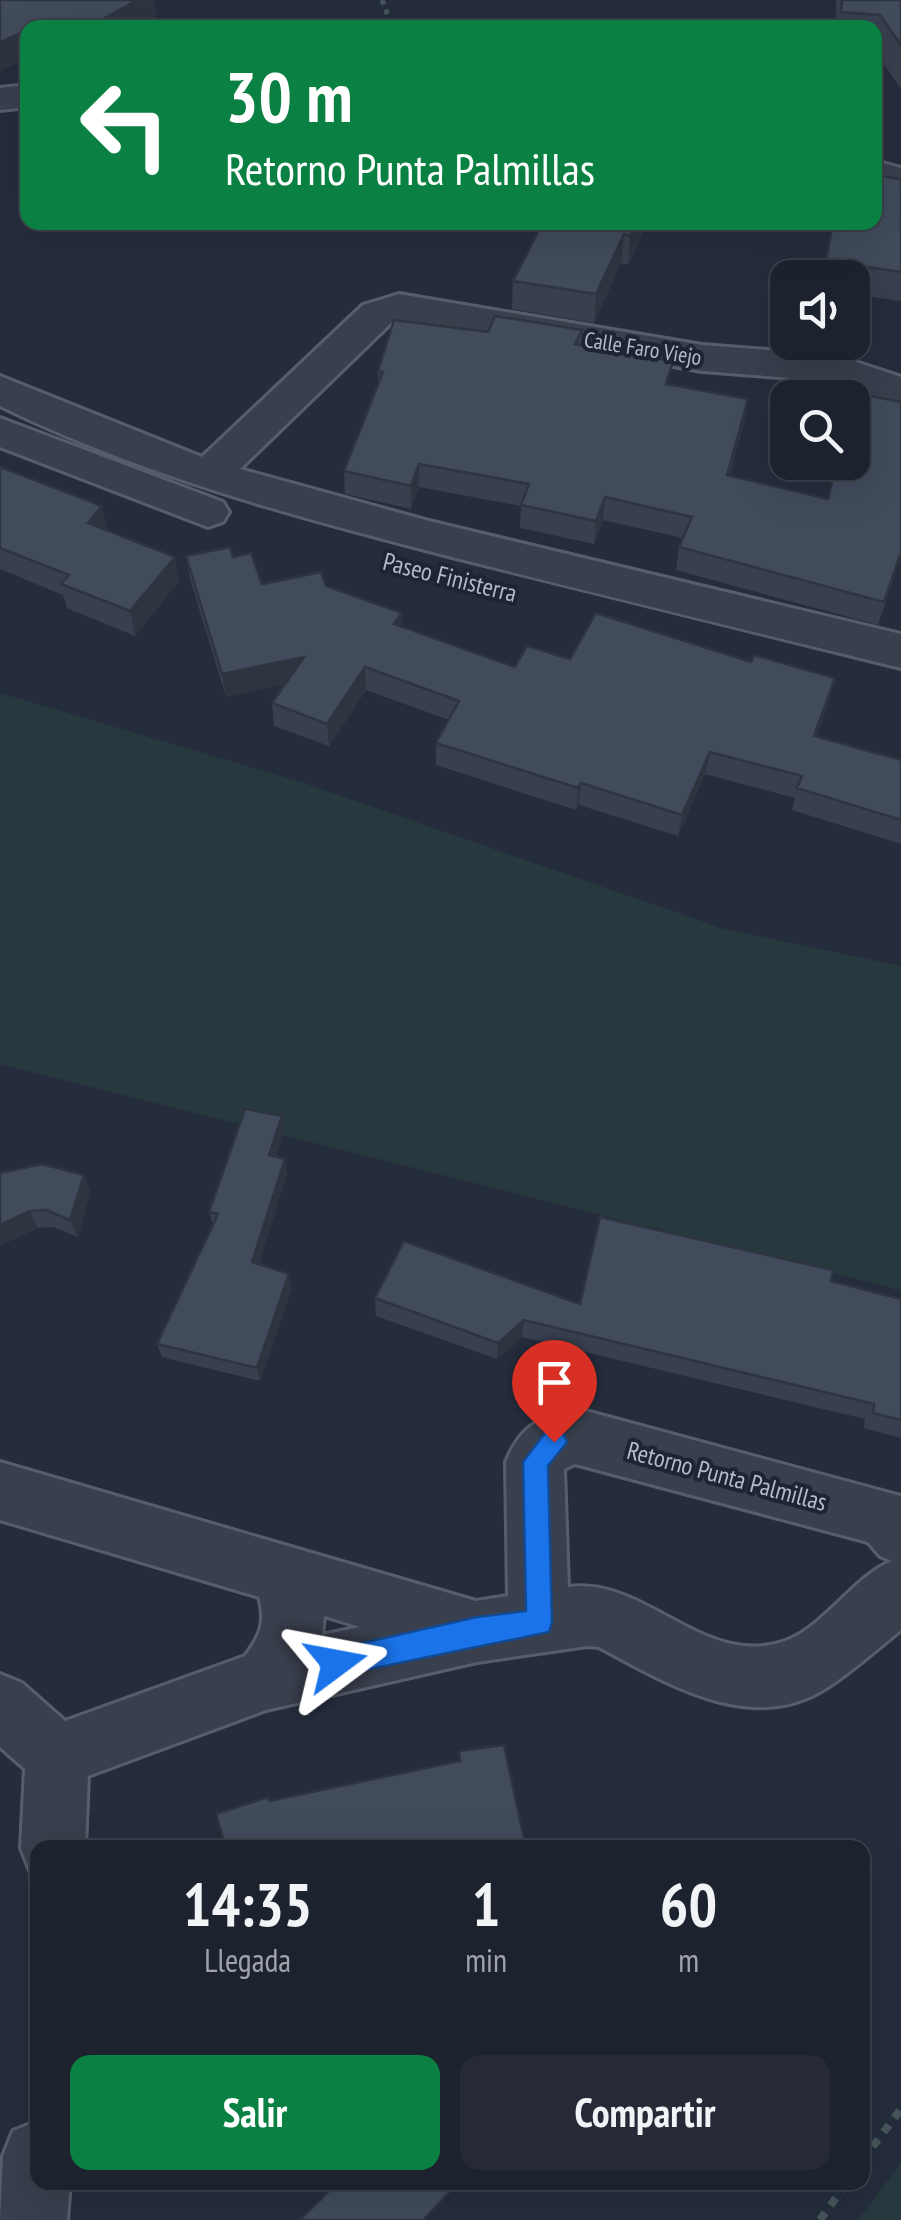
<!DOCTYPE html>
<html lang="es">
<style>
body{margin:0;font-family:"PT Sans Narrow",sans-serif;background:#252a36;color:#f1f3f6;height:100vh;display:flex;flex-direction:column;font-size:38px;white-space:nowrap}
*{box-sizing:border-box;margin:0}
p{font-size:32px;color:#a0a4aa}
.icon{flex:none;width:55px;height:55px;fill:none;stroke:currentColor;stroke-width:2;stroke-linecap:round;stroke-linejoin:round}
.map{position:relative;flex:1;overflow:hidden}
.drawer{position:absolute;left:30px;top:1840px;width:840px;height:350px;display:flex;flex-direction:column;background:#1c222e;border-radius:20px;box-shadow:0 10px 40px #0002,0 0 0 2px #3a3f4a}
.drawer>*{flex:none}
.hud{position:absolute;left:20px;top:20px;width:862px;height:210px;border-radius:20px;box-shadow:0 10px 40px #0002,0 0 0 2px #3a3f4a;background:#0b8043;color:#fff;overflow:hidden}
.fabs{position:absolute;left:770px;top:260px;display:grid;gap:20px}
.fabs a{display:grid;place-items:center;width:100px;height:100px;border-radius:20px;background:#1c222e;box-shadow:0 10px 40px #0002,0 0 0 2px #3a3f4a;font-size:50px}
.pin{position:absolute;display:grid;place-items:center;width:85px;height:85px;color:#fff;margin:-102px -42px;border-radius:50% 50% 50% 0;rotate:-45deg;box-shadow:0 0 10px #0007}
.pin .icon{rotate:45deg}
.me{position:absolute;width:110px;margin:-55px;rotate:77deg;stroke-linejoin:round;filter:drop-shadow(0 0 8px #0008)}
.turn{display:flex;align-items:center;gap:35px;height:210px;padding:0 40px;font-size:45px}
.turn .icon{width:130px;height:130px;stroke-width:2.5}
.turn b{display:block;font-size:70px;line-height:85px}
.eta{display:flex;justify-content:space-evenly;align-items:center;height:170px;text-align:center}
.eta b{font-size:60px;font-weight:600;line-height:70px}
.primary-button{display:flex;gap:20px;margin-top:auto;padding:20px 40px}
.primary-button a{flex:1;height:115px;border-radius:20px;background:#0b8043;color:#fff;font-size:40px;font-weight:600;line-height:115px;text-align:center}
.primary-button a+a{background:#252a36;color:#f1f3f6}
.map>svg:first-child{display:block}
.green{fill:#27393e}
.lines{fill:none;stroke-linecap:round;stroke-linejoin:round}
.minor-casing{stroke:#575d6b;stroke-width:6}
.path-far1{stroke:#45565b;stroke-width:5;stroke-dasharray:5 5;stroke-linecap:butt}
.path{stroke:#45565b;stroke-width:8;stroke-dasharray:9 9;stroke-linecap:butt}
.minor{fill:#393f4d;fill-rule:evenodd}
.wall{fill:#38404f}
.shaded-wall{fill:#2e3440}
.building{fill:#414b5c;stroke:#2e3440;stroke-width:2.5}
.route{fill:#1a73e8;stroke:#114b97;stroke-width:2.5}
.labels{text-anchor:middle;stroke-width:8;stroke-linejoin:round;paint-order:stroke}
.far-street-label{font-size:22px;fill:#b5bac8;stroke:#1e2432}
.street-label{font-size:25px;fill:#b5bac8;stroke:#1e2432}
</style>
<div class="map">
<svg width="901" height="2220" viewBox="0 0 901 2220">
<rect width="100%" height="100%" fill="#252d3d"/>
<g class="green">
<polygon points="0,693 301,782 724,929 901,966 901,1290 0,1064"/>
<polygon points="901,2163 901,2220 858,2220"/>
</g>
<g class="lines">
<g class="minor-casing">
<g id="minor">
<polygon points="28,85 28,107 0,110 0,88"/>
<polygon points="875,161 901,168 901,190 875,183"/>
<path d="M 399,294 L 702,345 L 835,355 L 901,377 L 901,405 L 830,381 L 702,371 L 401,320 L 391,323 L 240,469 L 429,521 L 901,634 L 901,668 C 751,631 601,595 452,557 C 297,517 143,476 0,406 L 0,376 L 202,457 L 363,305 Z"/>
<polygon points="0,418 223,502 229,512 223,522 208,527 0,447"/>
<path d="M 571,1407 L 901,1496 L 901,1630 C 877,1649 854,1670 828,1687 C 753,1737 666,1683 599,1647 L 587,1646 L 477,1662 L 266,1710 L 88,1776 L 85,1848 L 38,1848 L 38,1874 L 30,1871 L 21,1848 L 25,1769 L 0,1747 L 0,1674 L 22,1683 L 65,1721 L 245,1656 C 261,1635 266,1622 259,1597 L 0,1520 L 0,1462 L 476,1601 L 508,1596 L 506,1462 C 521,1426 536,1421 571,1407 ZM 575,1464 L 868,1542 L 880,1556 L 892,1561 C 856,1575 825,1625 788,1640 C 706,1672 646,1576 568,1587 L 564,1469 ZM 324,1616 L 360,1627 L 322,1635 Z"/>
<polygon points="38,2121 38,2182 70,2182 67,2220 0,2220 3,2156 13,2131"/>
</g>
</g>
<polyline class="path-far1" points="382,0 393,28"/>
<g class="path">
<polyline points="862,2161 901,2109"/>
<polyline points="820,2220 847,2182"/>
</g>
<use href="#minor" class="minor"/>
</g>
<g class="wall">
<polygon points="836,0 901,0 901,89 875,51 875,28 836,28"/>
<polygon points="901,179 901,301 852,294 852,278 822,278 832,222"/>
<polygon points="648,222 628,265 621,263 594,323 512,309 513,281"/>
<polygon points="581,345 669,385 748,399 744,422 730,475 828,499 901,402 901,555 878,625 676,570 679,547 683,538 603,520 594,544 520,528 521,506 419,487 411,509 345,494 344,471 378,385 378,371"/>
<polygon points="0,467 108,531 175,557 179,581 135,636 67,608 63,595 0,569"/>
<polygon points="186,556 233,557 262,584 326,586 402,627 515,667 570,659 751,662 835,678 829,700 816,737 901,760 901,844 792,810 795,798 705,774 678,836 579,805 576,810 436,765 436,743 449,720 366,690 329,746 274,726 272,703 285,684 226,697 190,579"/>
<polygon points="282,1116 284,1132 276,1157 287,1174 259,1264 292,1287 260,1381 162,1357 157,1344 213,1225 209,1212"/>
<polygon points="0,1173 84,1175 90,1193 78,1237 53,1227 38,1228"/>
<polygon points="831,1281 901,1299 901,1438 864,1428 865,1419 522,1337 497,1359 376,1316 375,1298 580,1304"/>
</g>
<g class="shaded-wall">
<polygon points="137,0 154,0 157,17 139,28 87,28"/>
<polygon points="28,30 28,59 2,70 0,72 0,42"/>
<polygon points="637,222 648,222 628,265 630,236"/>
<polygon points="624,234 621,263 594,323 596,294"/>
<polygon points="748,399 744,422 723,498 727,475"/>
<polygon points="419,464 419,487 411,509 411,486"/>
<polygon points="605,497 603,520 594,544 596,521"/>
<polygon points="102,506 108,531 88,523"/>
<polygon points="175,557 179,581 135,636 130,611"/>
<polygon points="402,613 403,636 394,624"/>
<polygon points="304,657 306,680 226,697 222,674"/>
<polygon points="365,667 366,690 329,746 327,724"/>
<polygon points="835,678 829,700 808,759 814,736"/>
<polygon points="710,752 705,774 678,836 682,815"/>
<polygon points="581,783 579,805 576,810 578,788"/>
<polygon points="282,1116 284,1132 272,1170 269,1155"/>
<polygon points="285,1159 287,1174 255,1276 252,1262"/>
<polygon points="84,1175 90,1193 78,1237 70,1220"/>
<polygon points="30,1211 38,1228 0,1246 0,1225"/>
<polygon points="289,1274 292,1287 260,1381 257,1368"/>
<polygon points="524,1320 522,1337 497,1359 498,1343"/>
</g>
<g class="building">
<polygon points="0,0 137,0 87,28 28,28 28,30 0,42"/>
<polygon points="842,0 901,0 901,45 880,15 841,12"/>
<polygon points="875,175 901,179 901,272 826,261 833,222 875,222"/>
<polygon points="543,222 637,222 630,236 624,234 596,294 513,281"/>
<polygon points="495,316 582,330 575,344 673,361 666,384 748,399 727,475 828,499 837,462 852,462 852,403 855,393 901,402 901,552 884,602 679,547 692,517 605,497 596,521 521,505 529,484 419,464 411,486 344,471 383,372 378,371 394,320 488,332"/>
<polygon points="0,467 102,506 88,523 175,557 130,611 61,584 69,575 0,548"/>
<polygon points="230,547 233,557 251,553 262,584 321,572 326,586 402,613 394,624 515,667 527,646 570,659 596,613 751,662 754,655 835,678 814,736 901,760 901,820 797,788 802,776 710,752 682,815 581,783 578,788 436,743 459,701 365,667 327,724 272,703 304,657 222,674 186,556"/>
<polygon points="245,1109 282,1116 269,1155 285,1159 252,1262 289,1274 257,1368 157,1344 218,1214 209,1212"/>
<polygon points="42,1164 84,1175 70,1220 46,1210 30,1211 0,1225 0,1173"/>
<polygon points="600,1217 833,1270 831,1281 901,1299 901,1420 873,1413 874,1404 524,1320 498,1343 375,1298 404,1241 580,1304"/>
<polygon points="504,1745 526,1848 226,1848 216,1814 268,1797 269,1801 460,1761 459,1751"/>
<polygon points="338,2182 458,2182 458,2183 423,2220 300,2220"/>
</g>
<polygon class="route" points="554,1430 563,1433 567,1442 548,1466 552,1622 549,1632 336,1676 327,1672 323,1663 327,1653 336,1649 477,1617 526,1611 523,1462 545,1433"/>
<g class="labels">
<g class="far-street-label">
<text transform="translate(643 348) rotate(9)" y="8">Calle Faro Viejo</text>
</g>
<g class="street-label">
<text transform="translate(450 577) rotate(14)" y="9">Paseo Finisterra</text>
<text transform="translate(727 1476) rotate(15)" y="9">Retorno Punta Palmillas</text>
</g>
</g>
</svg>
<div class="fabs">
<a><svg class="icon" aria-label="sound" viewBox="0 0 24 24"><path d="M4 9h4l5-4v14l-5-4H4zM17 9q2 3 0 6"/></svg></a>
<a><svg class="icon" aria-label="search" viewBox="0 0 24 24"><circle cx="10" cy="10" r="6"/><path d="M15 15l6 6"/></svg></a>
</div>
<div class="pin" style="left:554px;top:1442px;background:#d93025"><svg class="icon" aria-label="arrive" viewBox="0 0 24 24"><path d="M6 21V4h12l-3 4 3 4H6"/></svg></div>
<svg class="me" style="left:336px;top:1663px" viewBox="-20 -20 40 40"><path d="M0-17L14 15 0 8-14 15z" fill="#1a73e8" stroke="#fff" stroke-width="4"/></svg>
<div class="hud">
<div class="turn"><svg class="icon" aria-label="left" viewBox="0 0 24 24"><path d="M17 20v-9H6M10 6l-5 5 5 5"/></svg><div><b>30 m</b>Retorno Punta Palmillas</div></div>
</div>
<section class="drawer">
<div class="eta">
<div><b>14:35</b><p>Llegada</p></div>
<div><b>1</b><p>min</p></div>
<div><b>60</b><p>m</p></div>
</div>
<div class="primary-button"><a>Salir</a><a>Compartir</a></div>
</section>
</div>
